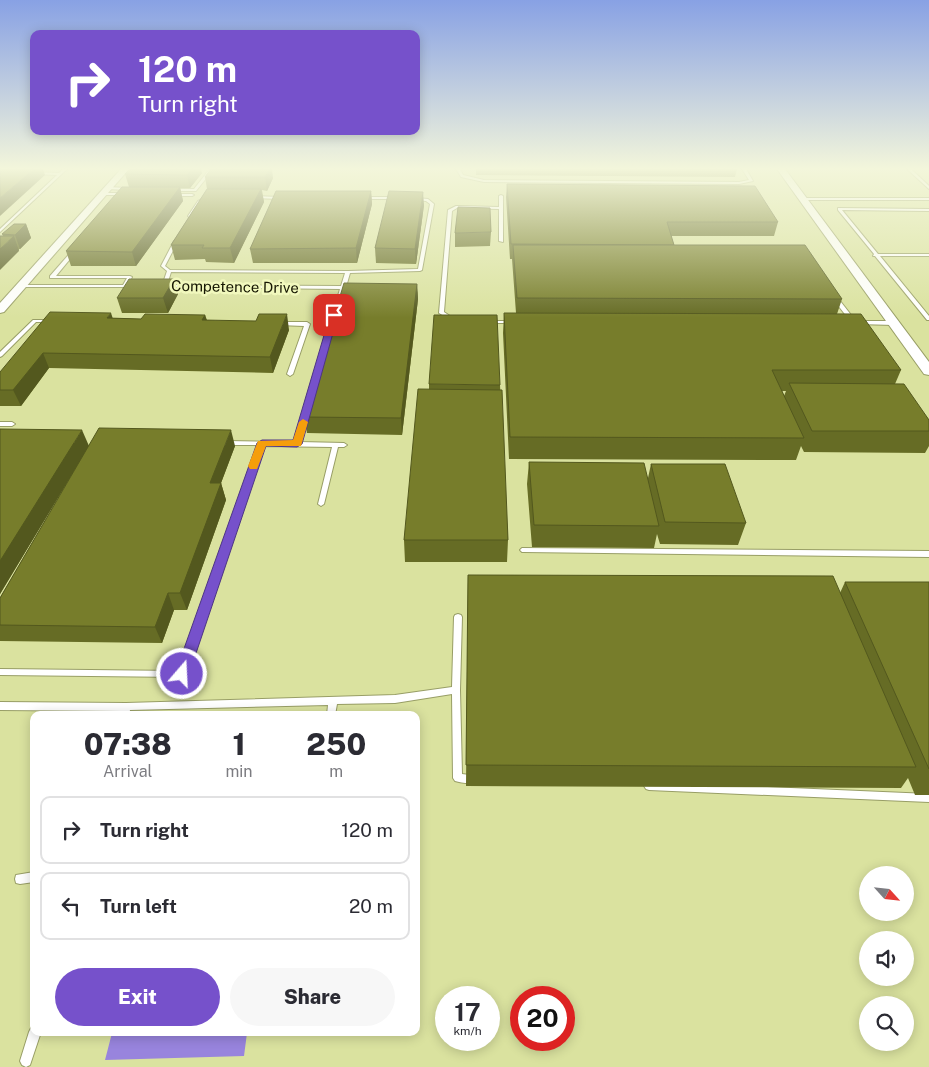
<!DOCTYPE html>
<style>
body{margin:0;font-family:"Public Sans",sans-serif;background:#f7f7f7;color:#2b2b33;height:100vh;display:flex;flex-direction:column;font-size:19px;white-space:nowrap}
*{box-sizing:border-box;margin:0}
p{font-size:16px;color:#7c7c81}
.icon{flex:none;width:28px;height:28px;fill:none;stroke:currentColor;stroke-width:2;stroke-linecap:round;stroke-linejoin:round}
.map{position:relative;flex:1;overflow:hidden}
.drawer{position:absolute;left:30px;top:711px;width:390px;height:325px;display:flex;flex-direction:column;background:#fff;border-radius:10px;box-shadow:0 2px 12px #0003}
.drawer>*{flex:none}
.banner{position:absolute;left:30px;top:30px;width:390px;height:105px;border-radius:10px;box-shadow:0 2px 12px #0003;background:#7651cb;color:#fff;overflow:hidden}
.needle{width:32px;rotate:117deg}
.controls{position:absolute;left:859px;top:866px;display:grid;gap:10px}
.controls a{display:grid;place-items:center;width:55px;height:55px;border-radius:50%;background:#fff;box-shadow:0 2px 12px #0003;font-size:25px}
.speed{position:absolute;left:435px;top:986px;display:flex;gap:10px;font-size:25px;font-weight:700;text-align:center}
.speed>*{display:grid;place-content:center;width:65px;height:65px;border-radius:50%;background:#fff;box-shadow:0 2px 12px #0003;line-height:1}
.speed small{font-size:12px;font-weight:400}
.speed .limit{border:8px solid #d22;background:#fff;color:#111}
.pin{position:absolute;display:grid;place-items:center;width:42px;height:42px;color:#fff;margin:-21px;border-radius:10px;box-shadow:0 2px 8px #0006}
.me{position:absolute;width:55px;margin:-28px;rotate:19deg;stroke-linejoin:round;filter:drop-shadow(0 0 4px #0008)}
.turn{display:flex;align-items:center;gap:18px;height:105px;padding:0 25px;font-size:22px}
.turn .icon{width:65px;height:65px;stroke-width:2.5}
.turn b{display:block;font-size:35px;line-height:42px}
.eta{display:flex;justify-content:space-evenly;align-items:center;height:85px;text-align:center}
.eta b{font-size:30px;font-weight:800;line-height:35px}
.button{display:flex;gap:10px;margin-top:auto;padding:10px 25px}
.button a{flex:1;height:58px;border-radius:30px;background:#7651cb;color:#fff;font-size:20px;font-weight:800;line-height:58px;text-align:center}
.button a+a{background:#f7f7f7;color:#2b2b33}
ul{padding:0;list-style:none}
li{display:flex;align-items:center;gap:15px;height:68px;margin:0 10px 8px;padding:0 15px;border:2px solid #e1e1e2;border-radius:10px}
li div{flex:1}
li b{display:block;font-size:19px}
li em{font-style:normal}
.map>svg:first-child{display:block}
.built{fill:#dae29f;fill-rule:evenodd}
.water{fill:#9884dd}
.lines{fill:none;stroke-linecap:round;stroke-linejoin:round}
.service-casing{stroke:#989e66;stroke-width:2}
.tertiary-casing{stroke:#989e66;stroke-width:2}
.service{fill:#fff;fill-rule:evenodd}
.tertiary{fill:#fff;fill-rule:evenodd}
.wall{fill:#666c25;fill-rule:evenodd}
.shaded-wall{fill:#53581e}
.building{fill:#777d2b;stroke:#53581e}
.route{fill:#7651cb;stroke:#4d3584}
.slow{fill:#f59e0b}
.labels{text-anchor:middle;stroke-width:5;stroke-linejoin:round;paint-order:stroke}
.far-street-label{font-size:15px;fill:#161702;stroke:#f1f8bd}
</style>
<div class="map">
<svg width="929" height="1067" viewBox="0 0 929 1067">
<rect width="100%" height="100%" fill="#e4ebb0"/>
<path class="built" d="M 0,169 L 929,169 L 929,1067 L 0,1067 ZM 34,715 L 416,715 L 416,1032 L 34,1032 ZM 868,875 L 905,875 L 905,912 L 868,912 ZM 868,940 L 905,940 L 905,978 L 868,978 ZM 446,998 L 489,998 L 489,1040 L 446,1040 ZM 521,998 L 564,998 L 564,1040 L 521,1040 ZM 868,1005 L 905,1005 L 905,1042 L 868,1042 Z"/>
<polygon class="water" points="112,1033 112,1032 247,1033 244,1056 105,1060"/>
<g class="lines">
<g class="service-casing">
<g id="service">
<polygon points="63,169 67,169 0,232 0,229 57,175 35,174 34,174 34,172 59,173"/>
<polygon points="456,169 460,169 463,175 484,180 739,182 749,180 742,169 746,169 753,181 739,184 484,182 461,177"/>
<polygon points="907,169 911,169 929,186 929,189"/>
<polygon points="209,170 212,171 196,191 171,191 169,190 171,189 194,189"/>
<polygon points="108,187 127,188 129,189 127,190 107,189 107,187"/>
<polygon points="103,193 124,193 126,194 124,195 102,195 102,193"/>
<polygon points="174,194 192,194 194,195 192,196 173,196 172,195"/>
<polygon points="501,195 503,196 503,242 499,241 499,209 457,208 452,211 444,312 453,318 449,319 439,313 448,210 456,206 499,207 499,196"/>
<polygon points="253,196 280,197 282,198 280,199 252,198 251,197"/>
<polygon points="207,197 210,198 200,203 191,217 189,217 188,216 198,201"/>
<polygon points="363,197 395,197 397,198 395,199 362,199 361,198"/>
<path d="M 416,198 L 428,199 L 434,204 L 422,270 L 420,271 L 350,273 L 346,287 L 351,287 L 353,288 L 351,289 L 345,289 L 317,382 L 315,383 L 312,381 L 340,289 L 164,287 L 162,286 L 167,271 L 161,266 L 174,241 L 176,240 L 178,241 L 165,266 L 170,270 L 348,271 L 418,269 L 430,204 L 426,201 L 415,200 L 414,199 ZM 171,272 L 345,273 L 341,286 L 167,285 Z"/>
<rect x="803" y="198" width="126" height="2"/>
<polygon points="838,208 929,209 929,211 842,210 878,254 929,254 929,256 880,256 929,316 929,320 927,320 875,256 873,256 874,254 838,210"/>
<polygon points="71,252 75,253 56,276 130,276 132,277 128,285 134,285 136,286 134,287 21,287 19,286 21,285 123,285 127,278 50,278 50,276"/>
<polygon points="833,297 837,297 855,320 855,322 851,322 833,299"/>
<polygon points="33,320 52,320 54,321 52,322 36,322 2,356 0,357 0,352"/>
<polygon points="487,321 513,321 515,322 513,323 487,323"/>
<polygon points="859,321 894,321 897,323 894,325 857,324 857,322"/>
<polygon points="280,322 307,322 310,324 293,374 290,376 287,374 304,326 278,325 277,324"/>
<polygon points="306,409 309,411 300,442 344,443 347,445 344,447 338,447 324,504 321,506 318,504 332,447 264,446 185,676 182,677 0,675 0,669 179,671 258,445 226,445 223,443 226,441 294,442 303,411"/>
<polygon points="0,422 12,422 15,424 12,426 0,426"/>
<polygon points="522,548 929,551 929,557 524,552 522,552 520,550"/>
<path d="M 458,614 L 461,615 L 462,617 L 460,690 L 462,774 L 477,776 L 479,779 L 477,782 C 471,784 461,783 455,781 L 453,778 L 452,694 L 395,703 L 337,704 L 335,715 L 327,715 L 328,705 L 130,710 L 129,715 L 121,715 L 121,711 L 0,710 L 0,702 L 126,703 L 395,695 L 452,687 L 454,617 L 455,615 Z"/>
<polygon points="649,782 929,794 929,802 649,790 646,789 644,786 646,783"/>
<polygon points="34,872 34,882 20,884 16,883 15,879 16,875"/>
<polygon points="34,1027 34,1032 41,1032 30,1065 26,1067 22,1065 20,1061 29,1032 31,1028"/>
</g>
</g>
<g class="tertiary-casing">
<g id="tertiary">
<polygon points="121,169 129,169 4,312 0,313 0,303"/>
<polygon points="777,169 785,169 929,362 929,375 924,374"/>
</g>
</g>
<use href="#service" class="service"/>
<use href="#tertiary" class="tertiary"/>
</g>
<g class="wall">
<polygon points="211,169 273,178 267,191 262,190 264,202 234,263 206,262 205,259 175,260 171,245 207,189 205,177"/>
<polygon points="476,169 737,169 735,177 476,175"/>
<polygon points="202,173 190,188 180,188 183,201 136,266 71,266 66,251 129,187 125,174"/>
<path d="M 507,184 L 778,222 L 774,236 L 671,236 L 674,245 L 842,299 L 837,314 L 901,370 L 895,384 L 929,420 L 929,446 L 925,453 L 804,452 L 801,446 L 796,460 L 509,459 L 503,333 L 504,313 L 516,313 L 512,259 L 510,259 L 506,197 ZM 782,391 L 786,391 L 784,396 Z"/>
<polygon points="371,191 372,204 357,263 253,263 250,249"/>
<polygon points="424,205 416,264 376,263 375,248"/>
<polygon points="26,224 31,238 20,249 19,249 19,251 3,236 2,234"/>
<polygon points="491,232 490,246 455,247 455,233"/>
<polygon points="174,279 178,294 168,313 122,313 117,298"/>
<polygon points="417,284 418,299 402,435 307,433 304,417"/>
<polygon points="205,315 207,320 289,330 273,373 49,368 21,406 0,406 0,372 113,318 141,319"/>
<polygon points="429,384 500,385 508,540 507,562 405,562 404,540 429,389"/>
<polygon points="0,429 89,446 235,446 221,483 226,500 187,610 174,610 162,643 0,641 0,598 85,453 0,594"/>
<polygon points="529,462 648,478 651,464 746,523 738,545 660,544 657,534 654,548 532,547 527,484"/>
<polygon points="468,575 840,593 845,582 929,582 929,795 915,795 908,778 901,788 466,786"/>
</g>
<g class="shaded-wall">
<polygon points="34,169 43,169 45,175 0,216 0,198"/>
<polygon points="192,169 201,169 202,173 190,188 187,175"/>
<polygon points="270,169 272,169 273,178 267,191 265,177"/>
<polygon points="180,187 183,201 136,266 132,252"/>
<polygon points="261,189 264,202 234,263 230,248"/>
<polygon points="371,191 372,204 357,263 356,248"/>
<polygon points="423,192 424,205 416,264 415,249"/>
<polygon points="26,224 31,238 20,249 15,235"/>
<polygon points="14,236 19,251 0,270 0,249"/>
<polygon points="174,279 178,294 168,313 163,298"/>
<polygon points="417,284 418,299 402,435 401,418"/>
<polygon points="111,313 116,328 107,318"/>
<polygon points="287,314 289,330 273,373 270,357"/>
<polygon points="205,315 209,330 202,320"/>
<polygon points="43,353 49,368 21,406 13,390"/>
<polygon points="82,430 89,446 0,594 0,561"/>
<polygon points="231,430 235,446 221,483 226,500 187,610 180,593 210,483"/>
<polygon points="168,593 174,610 162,643 155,627"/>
</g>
<g class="building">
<polygon points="0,169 34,169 0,198"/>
<polygon points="130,169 192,169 187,175 125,174"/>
<polygon points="211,169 270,169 265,177 205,177"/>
<polygon points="507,184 755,186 778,222 667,222 674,245 511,244"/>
<polygon points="122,187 180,187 132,252 66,251"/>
<polygon points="207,189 261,189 230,248 202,248 204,245 171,245"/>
<polygon points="276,191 371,191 356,248 250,249"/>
<polygon points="389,191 423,192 415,249 375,248"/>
<polygon points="458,207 490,208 491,232 455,233"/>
<polygon points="14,224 26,224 15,235 2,234"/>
<polygon points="0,236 14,236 0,249"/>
<polygon points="513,245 805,245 842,299 517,298"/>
<polygon points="129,279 174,279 163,298 117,298"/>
<polygon points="344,283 417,284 401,418 304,417"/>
<polygon points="50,312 111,313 107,318 141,319 145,314 205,315 202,320 256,321 259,314 287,314 270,357 43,353 13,390 0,390 0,372"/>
<polygon points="504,313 861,314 901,370 772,370 804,438 510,437"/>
<polygon points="434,315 497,315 500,385 429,384"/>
<polygon points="789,383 904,384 929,420 929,431 812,431"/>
<polygon points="418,389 502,390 508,540 404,540"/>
<polygon points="99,428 231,430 210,483 221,483 180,593 168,593 155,627 0,625 0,598"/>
<polygon points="0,429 82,430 0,561"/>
<polygon points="529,462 644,463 659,526 534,525"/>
<polygon points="651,464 725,464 746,523 665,522"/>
<polygon points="468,575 833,576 916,767 466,765"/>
<polygon points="845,582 929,582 929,769"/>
</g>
<linearGradient id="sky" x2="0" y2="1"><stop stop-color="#88a1e4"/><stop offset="0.53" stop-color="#f3f6db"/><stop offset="1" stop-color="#f3f6db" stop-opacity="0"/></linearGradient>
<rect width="929" height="318" fill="url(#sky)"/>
<polygon class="route" points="334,312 338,315 302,444 297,447 266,446 189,674 187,678 182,680 177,678 175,674 257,443 262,440 293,440 330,315"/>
<polygon class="slow" points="303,419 308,422 301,446 266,446 257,469 250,469 248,466 258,441 293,440 299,422"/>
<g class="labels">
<g class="far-street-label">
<text transform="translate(235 287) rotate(1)" y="5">Competence Drive</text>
</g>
</g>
</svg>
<div class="controls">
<a><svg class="needle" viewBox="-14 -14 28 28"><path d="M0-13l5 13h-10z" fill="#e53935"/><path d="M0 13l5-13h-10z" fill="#7c7c81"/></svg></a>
<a><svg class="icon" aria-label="sound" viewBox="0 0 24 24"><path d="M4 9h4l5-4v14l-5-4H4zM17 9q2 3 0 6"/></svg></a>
<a><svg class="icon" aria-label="search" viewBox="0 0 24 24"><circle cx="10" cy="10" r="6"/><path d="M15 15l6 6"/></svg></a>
</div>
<div class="speed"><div>17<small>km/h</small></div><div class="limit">20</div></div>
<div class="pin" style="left:334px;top:315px;background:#d93025"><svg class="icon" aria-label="arrive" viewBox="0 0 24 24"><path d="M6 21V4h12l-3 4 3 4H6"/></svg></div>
<svg class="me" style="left:182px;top:674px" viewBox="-20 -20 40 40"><circle r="17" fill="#7651cb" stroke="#fff" stroke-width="3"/><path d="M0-11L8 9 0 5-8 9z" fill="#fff"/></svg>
<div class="banner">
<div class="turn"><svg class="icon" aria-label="right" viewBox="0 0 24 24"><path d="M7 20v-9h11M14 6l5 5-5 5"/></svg><div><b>120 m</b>Turn right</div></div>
</div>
<section class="drawer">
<div class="eta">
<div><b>07:38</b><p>Arrival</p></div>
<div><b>1</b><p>min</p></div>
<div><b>250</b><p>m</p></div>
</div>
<ul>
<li><svg class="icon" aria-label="right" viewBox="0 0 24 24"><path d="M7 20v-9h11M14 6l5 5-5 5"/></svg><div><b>Turn right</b></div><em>120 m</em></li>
<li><svg class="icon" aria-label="left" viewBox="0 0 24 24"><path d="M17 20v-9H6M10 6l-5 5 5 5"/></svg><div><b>Turn left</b></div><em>20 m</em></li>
</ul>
<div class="button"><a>Exit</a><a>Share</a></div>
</section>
</div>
